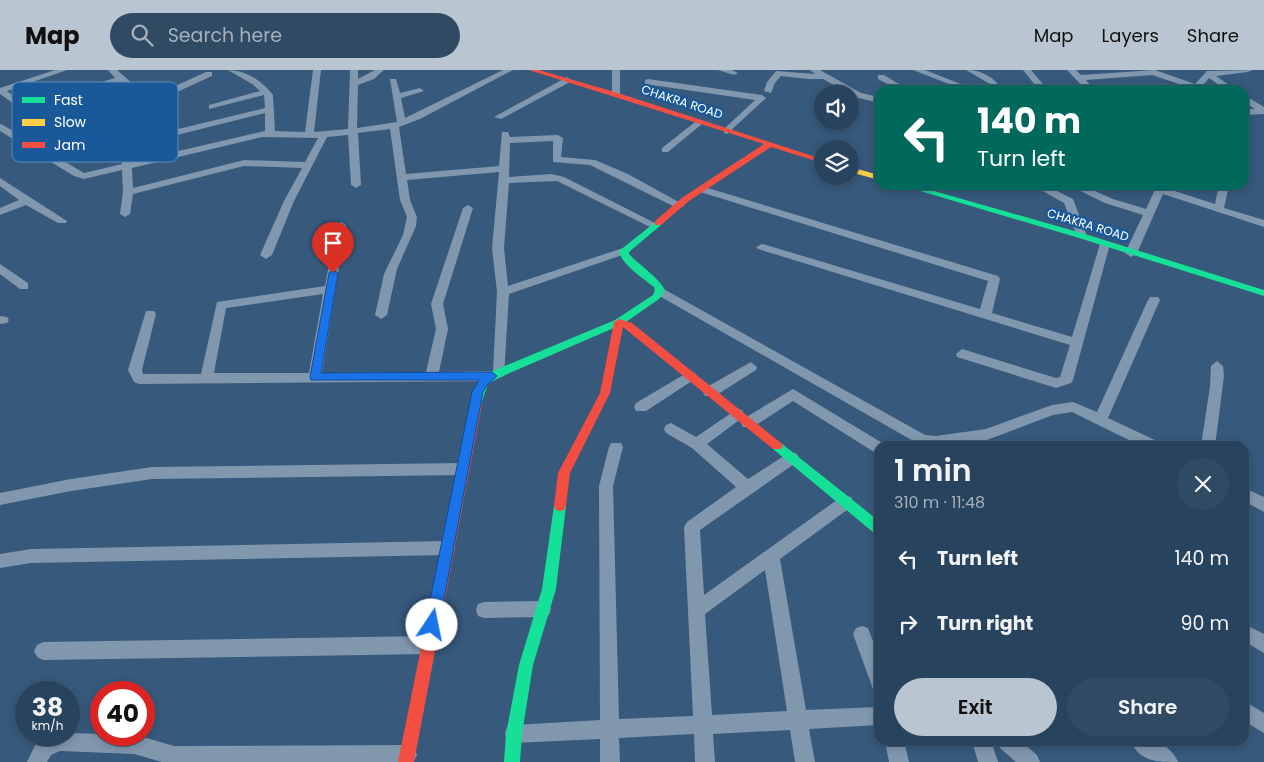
<!DOCTYPE html>
<meta charset="utf-8">
<style>
body{margin:0;font-family:Poppins,sans-serif;background:#304a63;color:#f1f3f6;height:100vh;display:flex;flex-direction:column;font-size:19px;white-space:nowrap}
*{box-sizing:border-box;margin:0}
p{font-size:16px;color:#a5b0bc}
.icon{flex:none;width:28px;height:28px;fill:none;stroke:currentColor;stroke-width:2;stroke-linecap:round;stroke-linejoin:round}
.map{position:relative;flex:1;overflow:hidden}
.details{position:absolute;left:874px;top:371px;width:375px;height:305px;display:flex;flex-direction:column;background:#28435d;border-radius:15px;box-shadow:0 2px 8px #0003,0 0 0 1px #445c72}
.details>*{flex:none}
.guide{position:absolute;left:874px;top:15px;width:375px;height:105px;border-radius:15px;box-shadow:0 2px 8px #0003,0 0 0 1px #445c72;background:#00695c;color:#fff;overflow:hidden}
.fabs{position:absolute;left:814px;top:15px;display:grid;gap:10px}
.fabs a{display:grid;place-items:center;width:45px;height:45px;border-radius:50%;background:#28435d;box-shadow:0 2px 8px #0003,0 0 0 1px #445c72;font-size:25px}
.speed{position:absolute;left:15px;top:611px;display:flex;gap:10px;font-size:25px;font-weight:700;text-align:center}
.speed>*{display:grid;place-content:center;width:65px;height:65px;border-radius:50%;background:#28435d;box-shadow:0 2px 8px #0003,0 0 0 1px #445c72;line-height:1}
.speed small{font-size:12px;font-weight:400}
.speed .limit{border:8px solid #d22;background:#fff;color:#111}
.pin{position:absolute;display:grid;place-items:center;width:42px;height:42px;color:#fff;margin:-51px -21px;border-radius:50% 50% 50% 0;rotate:-45deg;box-shadow:0 0 5px #0007}
.pin .icon{rotate:45deg}
.me{position:absolute;width:55px;margin:-28px;rotate:11deg;stroke-linejoin:round;filter:drop-shadow(0 0 4px #0008)}
.turn{display:flex;align-items:center;gap:18px;height:105px;padding:0 20px;font-size:22px}
.turn .icon{width:65px;height:65px;stroke-width:2.5}
.turn b{display:block;font-size:35px;line-height:42px}
.round{display:grid;place-items:center;flex:none;width:52px;height:52px;border-radius:26px;background:#304a63}
.summary{display:flex;align-items:center;justify-content:space-between;height:85px;padding:0 20px}
h1{font-size:30px;font-weight:600;line-height:38px}
.action{display:flex;gap:10px;margin-top:auto;padding:10px 20px}
.action a{flex:1;height:58px;border-radius:30px;background:#b9c5d1;color:#111;font-size:20px;font-weight:600;line-height:58px;text-align:center}
.action a+a{background:#304a63;color:#f1f3f6}
ul{padding:0;list-style:none}
li{display:flex;align-items:center;gap:15px;height:65px;padding:0 20px}
li div{flex:1}
li b{display:block;font-size:19px}
li em{font-style:normal}
header{display:flex;align-items:center;gap:30px;box-sizing:border-box;height:70px;padding:0 25px;background:#b9c5d1;color:#111}
header strong{font-size:24px}
nav{display:flex;gap:28px;margin-inline-start:auto;font-size:18px}
.search{width:350px;height:45px;background:#304a63;display:flex;align-items:center;gap:12px;box-sizing:border-box;padding:0 18px;border-radius:28px;color:#a5b0bc;font-size:19px}
.map>svg:first-child{display:block}
.lines{fill:none;stroke-linecap:round;stroke-linejoin:round}
.street{fill:#8197ae;fill-rule:evenodd}
.fast{fill:#16e098;fill-rule:evenodd}
.slow{fill:#ffcf43;fill-rule:evenodd}
.jam{fill:#f24e42;fill-rule:evenodd}
.route{fill:#1a73e8;stroke:#114b97}
.labels{text-anchor:middle;stroke-width:4.5;stroke-linejoin:round;paint-order:stroke}
.far-street-label{font-size:12px;fill:#fff;stroke:#195999}
.key{fill:#195999;stroke:#5e8bb8;stroke-width:1}
.key-label{font-size:14px;fill:#fff}
</style>
<header>
<strong>Map</strong>
<div class="search"><svg class="icon" aria-label="search" viewBox="0 0 24 24"><circle cx="10" cy="10" r="6"/><path d="M15 15l6 6"/></svg>Search here</div>
<nav><a>Map</a><a>Layers</a><a>Share</a></nav>
</header>
<div class="map">
<svg width="1264" height="692" viewBox="0 0 1264 692">
<rect width="100%" height="100%" fill="#36597c"/>
<g class="lines">
<g class="street">
<path d="M 55,0 L 67,0 L 7,21 L 25,35 L 115,8 L 108,0 L 117,0 L 149,28 L 206,2 L 212,2 L 212,6 L 153,33 L 163,45 L 170,61 L 265,38 L 264,25 L 209,39 L 209,35 L 260,21 L 252,14 L 228,0 C 246,0 262,11 273,25 L 275,61 L 305,62 L 313,0 L 321,0 L 314,62 L 348,59 L 350,0 L 358,0 L 358,9 L 375,0 L 384,0 L 374,9 L 358,15 L 357,58 L 397,52 L 390,9 L 396,9 L 400,23 L 420,18 L 424,21 L 401,28 L 405,48 L 503,0 L 513,0 L 420,49 L 399,57 L 406,104 L 499,96 L 502,62 L 508,62 L 510,67 L 558,65 L 563,68 L 561,87 L 595,90 L 628,104 L 684,135 L 683,137 L 675,137 L 590,95 L 553,92 L 553,71 L 510,73 L 509,107 L 551,104 L 564,107 L 659,155 L 658,157 L 650,157 L 557,111 L 509,113 L 504,178 L 508,216 L 620,179 L 624,178 L 630,181 L 628,183 L 509,224 L 504,306 L 492,311 L 139,314 L 134,312 L 128,300 L 146,241 L 154,241 L 156,244 L 142,300 L 143,304 L 201,304 L 217,232 L 325,216 L 336,155 L 341,152 L 346,155 L 322,303 L 426,302 L 436,259 L 431,234 L 463,138 L 468,135 L 473,138 L 443,234 L 448,259 L 439,302 L 493,301 L 497,222 L 492,178 L 499,102 L 407,110 L 410,130 L 417,147 L 416,156 L 397,199 L 387,245 L 381,249 L 375,245 L 384,204 L 403,165 L 407,147 L 400,130 L 390,59 L 358,63 L 361,115 L 356,118 L 351,115 L 348,65 L 327,67 L 294,131 L 272,185 L 266,189 L 260,185 L 284,131 L 302,98 L 244,96 L 133,124 L 130,144 L 125,147 L 120,144 L 123,122 L 122,100 L 84,109 L 74,106 L 0,61 L 0,54 L 3,55 L 84,103 L 122,94 L 122,58 L 130,60 L 131,92 L 265,61 L 265,43 L 145,73 L 142,72 L 142,68 L 162,63 L 155,46 L 132,23 L 75,43 L 68,41 L 127,18 L 120,12 L 24,41 L 0,24 L 0,18 ZM 262,67 L 318,68 L 305,92 L 244,90 L 133,118 L 132,98 ZM 323,224 L 309,303 L 214,303 L 226,238 Z"/>
<polygon points="612,0 620,0 620,24 616,27 612,24"/>
<polygon points="718,0 732,0 738,3 734,5"/>
<polygon points="810,0 820,0 861,23 879,27 879,33 855,27 823,9 808,9 781,6 775,13 771,23 764,21 767,12 776,1 815,4"/>
<polygon points="913,0 925,0 976,20 964,20"/>
<path d="M 966,0 C 982,0 994,7 1003,20 L 995,20 L 990,14 Z"/>
<polygon points="1023,0 1031,0 1048,20 1039,20"/>
<polygon points="1067,0 1076,0 1081,5 1155,0 1195,14 1207,1 1252,0 1248,2 1216,6 1236,20 1226,20 1209,8 1199,20 1190,20 1191,18 1152,5 1086,10 1095,20 1086,20"/>
<polygon points="878,5 884,5 909,20 899,20 878,9"/>
<polygon points="567,7 571,10 570,12 501,49 494,47"/>
<polygon points="648,9 762,25 766,28 727,64 724,63 724,59 755,30 645,14 645,10"/>
<polygon points="1244,25 1264,37 1264,44 1244,45 1244,39 1255,39 1244,32"/>
<polygon points="699,49 704,52 702,54 668,82 662,82 662,78"/>
<polygon points="0,108 67,151 66,153 58,153 26,135 0,145 0,138 19,130 0,116"/>
<polygon points="1032,115 1045,115 1073,129 1087,166 1086,168 1078,168 1077,166 1064,133"/>
<polygon points="1068,115 1081,115 1113,129 1146,139 1157,115 1167,115 1165,118 1215,134 1219,115 1229,115 1224,138 1264,150 1264,157 1163,124 1137,183 1131,187 1125,183 1143,145 1105,133"/>
<polygon points="701,116 998,206 1000,209 992,243 1072,267 1100,174 1101,172 1109,172 1110,174 1073,310 1071,313 1056,318 957,287 956,284 962,279 1056,308 1060,307 1070,275 758,179 756,177 762,174 766,175 980,239 988,211 697,121 696,119"/>
<polygon points="0,194 28,213 28,219 20,219 0,204"/>
<polygon points="660,217 925,365 936,366 986,359 1052,335 1073,332 1097,342 1148,230 1150,227 1158,227 1160,230 1108,348 1159,372 1161,376 1141,376 1072,342 1053,345 987,370 945,376 922,376 656,224 654,221"/>
<polygon points="0,246 7,247 9,250 7,253 0,254"/>
<polygon points="1217,291 1223,296 1224,306 1215,376 1201,376 1210,316 1211,296"/>
<polygon points="751,292 757,297 756,300 715,326 705,326 703,322 705,318"/>
<polygon points="690,301 695,303 697,306 695,309 646,341 636,341 634,337 636,333"/>
<polygon points="793,319 884,374 885,376 879,376 879,384 874,382 793,331 753,357 743,357 741,353 743,349"/>
<path d="M 737,339 L 742,340 L 744,344 L 742,348 L 707,374 L 748,409 L 787,384 L 792,382 L 797,384 L 799,388 L 797,392 L 700,460 L 704,525 L 841,427 L 846,426 L 851,427 L 854,432 L 851,437 L 780,489 L 806,640 L 879,637 L 879,655 L 809,659 L 815,692 L 795,692 L 790,660 L 713,664 L 715,692 L 695,692 L 694,664 L 619,668 L 620,692 L 600,692 L 600,669 L 514,673 L 507,671 L 505,664 L 507,657 L 514,655 L 600,650 L 599,416 L 609,377 L 611,373 L 621,373 L 623,377 L 613,416 L 619,649 L 693,646 L 684,457 L 687,452 L 736,417 L 692,378 L 666,363 L 664,359 L 666,355 L 671,353 L 696,367 ZM 765,500 L 787,641 L 712,645 L 705,544 Z"/>
<polygon points="463,393 468,395 470,399 468,403 463,405 152,409 71,421 0,435 0,423 71,409 152,397"/>
<polygon points="1244,418 1264,427 1264,442 1244,431"/>
<polygon points="447,471 453,473 455,478 453,483 447,485 31,493 0,498 0,484 31,479"/>
<polygon points="543,531 549,533 551,539 549,545 543,547 484,548 478,546 476,540 478,534 484,532"/>
<polygon points="1244,554 1264,564 1264,583 1244,571"/>
<polygon points="862,556 868,558 879,587 879,622 873,619 853,564 856,558"/>
<polygon points="429,566 435,569 438,575 435,581 429,584 43,590 37,587 34,581 37,575 43,572"/>
<polygon points="1244,631 1264,643 1264,663 1244,651"/>
<polygon points="69,663 136,665 174,676 407,675 414,678 417,685 413,692 162,692 134,684 60,681 51,685 47,692 27,692 37,671 53,665 69,665"/>
<polygon points="885,671 904,671 909,692 889,692"/>
<polygon points="972,671 991,671 998,692 978,692"/>
<polygon points="998,671 1021,671 1037,685 1040,692 1016,692 1000,678"/>
<path d="M 1131,671 C 1150,671 1169,671 1178,692 C 1158,692 1139,692 1131,671 Z"/>
</g>
<g class="fast">
<polygon points="900,115 913,115 1085,164 1264,220 1264,226 1079,168"/>
<path d="M 658,150 L 661,151 L 661,155 L 629,182 L 629,184 C 637,193 663,211 665,221 L 659,229 L 623,254 L 496,309 L 488,314 L 480,337 L 472,337 L 470,334 L 479,309 L 488,303 L 615,250 L 653,225 L 655,221 L 654,217 C 645,210 620,193 619,181 Z"/>
<polygon points="777,371 781,373 879,451 879,465 874,463 773,379 771,376 773,373"/>
<polygon points="560,431 564,432 566,436 556,519 533,595 522,664 520,692 504,692 506,664 519,595 542,519 554,436 556,432"/>
</g>
<polygon class="slow" points="850,97 879,105 879,110 850,102"/>
<g class="jam">
<polygon points="529,0 539,0 618,23 822,89 822,93 771,77 689,131 661,155 655,155 655,151 683,127 764,74"/>
<polygon points="619,249 632,253 781,373 783,376 781,379 773,379 623,257 610,323 570,403 566,436 564,440 560,441 556,440 554,436 558,403 600,323 614,252"/>
<polygon points="476,330 482,334 414,692 398,692 470,334"/>
</g>
</g>
<polygon class="route" points="333,200 338,203 321,303 492,302 497,306 487,315 483,322 439,555 437,560 432,562 427,560 425,555 472,322 479,310 311,310 310,307 329,203"/>
<g class="labels">
<g class="far-street-label">
<text transform="translate(682 32) rotate(18)" y="4">CHAKRA ROAD</text>
<text transform="translate(1088 155) rotate(17)" y="4">CHAKRA ROAD</text>
</g>
</g>
<rect x="12" y="12" width="166" height="80" rx="8" class="key"/>
<rect x="22" y="27" width="23" height="6" fill="#16e098"/>
<rect x="22" y="49" width="23" height="7" fill="#ffcf43"/>
<rect x="22" y="72" width="23" height="6" fill="#f24e42"/>
<g class="key-label">
<text x="54" y="35">Fast</text>
<text x="54" y="57">Slow</text>
<text x="54" y="80">Jam</text>
</g>
</svg>
<div class="fabs">
<a><svg class="icon" aria-label="sound" viewBox="0 0 24 24"><path d="M4 9h4l5-4v14l-5-4H4zM17 9q2 3 0 6"/></svg></a>
<a><svg class="icon" aria-label="layers" viewBox="0 0 24 24"><path d="M12 4l9 5-9 5-9-5zM3 14l9 5 9-5"/></svg></a>
</div>
<div class="speed"><div>38<small>km/h</small></div><div class="limit">40</div></div>
<div class="pin" style="left:333px;top:203px;background:#d93025"><svg class="icon" aria-label="arrive" viewBox="0 0 24 24"><path d="M6 21V4h12l-3 4 3 4H6"/></svg></div>
<svg class="me" style="left:432px;top:555px" viewBox="-20 -20 40 40"><circle r="19" fill="#fff"/><path d="M0-13L10 11 0 6-10 11z" fill="#1a73e8"/></svg>
<div class="guide">
<div class="turn"><svg class="icon" aria-label="left" viewBox="0 0 24 24"><path d="M17 20v-9H6M10 6l-5 5 5 5"/></svg><div><b>140 m</b>Turn left</div></div>
</div>
<section class="details">
<div class="summary"><div><h1>1 min</h1><p>310 m · 11:48</p></div><a class="round"><svg class="icon" aria-label="close" viewBox="0 0 24 24"><path d="M6 6l12 12M18 6L6 18"/></svg></a></div>
<ul>
<li><svg class="icon" aria-label="left" viewBox="0 0 24 24"><path d="M17 20v-9H6M10 6l-5 5 5 5"/></svg><div><b>Turn left</b></div><em>140 m</em></li>
<li><svg class="icon" aria-label="right" viewBox="0 0 24 24"><path d="M7 20v-9h11M14 6l5 5-5 5"/></svg><div><b>Turn right</b></div><em>90 m</em></li>
</ul>
<div class="action"><a>Exit</a><a>Share</a></div>
</section>
</div>
